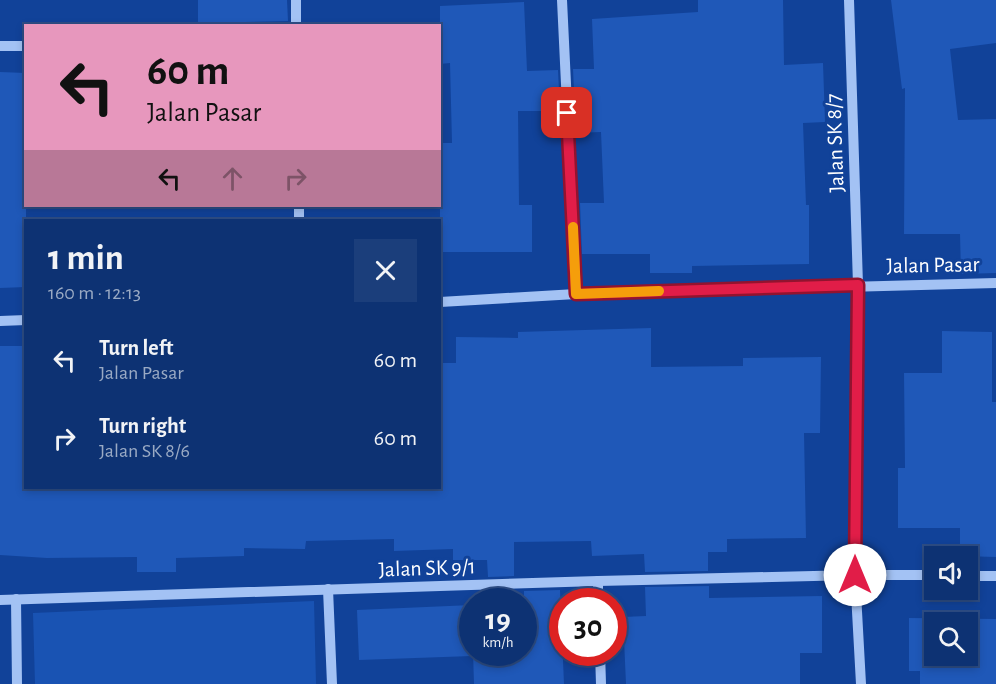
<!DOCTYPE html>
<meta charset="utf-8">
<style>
body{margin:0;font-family:"Alegreya Sans",sans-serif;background:#1b3e7b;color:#f1f3f6;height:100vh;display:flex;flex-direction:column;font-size:22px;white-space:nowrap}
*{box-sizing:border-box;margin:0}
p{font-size:20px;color:#9aaac4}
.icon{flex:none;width:33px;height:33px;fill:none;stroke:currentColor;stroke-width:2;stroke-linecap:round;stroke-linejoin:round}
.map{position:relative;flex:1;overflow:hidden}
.details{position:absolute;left:24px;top:219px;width:417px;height:270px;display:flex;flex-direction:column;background:#0d3273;border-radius:0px;box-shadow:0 3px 9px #0003,0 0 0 2px #2d4d85}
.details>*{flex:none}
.top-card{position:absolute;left:24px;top:24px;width:417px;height:183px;border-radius:0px;box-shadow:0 3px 9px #0003,0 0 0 2px #2d4d85;background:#e797bd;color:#111;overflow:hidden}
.fabs{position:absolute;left:924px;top:546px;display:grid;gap:12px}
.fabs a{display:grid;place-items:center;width:54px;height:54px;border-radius:0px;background:#0d3273;box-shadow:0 3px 9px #0003,0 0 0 2px #2d4d85;font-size:30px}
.speed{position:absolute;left:459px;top:588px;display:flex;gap:12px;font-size:30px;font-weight:700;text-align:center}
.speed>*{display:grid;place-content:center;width:78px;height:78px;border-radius:50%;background:#0d3273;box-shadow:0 3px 9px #0003,0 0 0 2px #2d4d85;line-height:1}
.speed small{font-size:15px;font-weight:400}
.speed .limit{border:9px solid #d22;background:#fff;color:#111}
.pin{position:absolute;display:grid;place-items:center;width:51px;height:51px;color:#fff;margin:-26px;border-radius:12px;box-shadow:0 3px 9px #0006}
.me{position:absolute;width:66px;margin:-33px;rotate:0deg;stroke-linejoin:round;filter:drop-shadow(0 0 4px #0008)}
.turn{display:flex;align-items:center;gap:21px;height:126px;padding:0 24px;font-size:27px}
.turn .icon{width:78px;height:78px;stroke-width:2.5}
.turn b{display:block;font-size:42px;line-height:51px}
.lanes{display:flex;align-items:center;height:57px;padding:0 24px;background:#0003;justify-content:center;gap:30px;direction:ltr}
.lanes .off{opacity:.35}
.round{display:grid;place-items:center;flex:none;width:63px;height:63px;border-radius:0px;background:#1b3e7b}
.summary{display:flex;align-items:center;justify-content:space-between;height:102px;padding:0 24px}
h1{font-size:36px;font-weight:700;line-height:45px}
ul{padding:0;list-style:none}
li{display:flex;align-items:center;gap:18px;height:78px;padding:0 24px}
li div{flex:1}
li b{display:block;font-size:22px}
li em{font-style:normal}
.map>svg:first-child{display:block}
.green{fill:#1953b3}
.building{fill:#1f58b8;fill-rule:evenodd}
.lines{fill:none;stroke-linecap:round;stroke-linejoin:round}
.minor{stroke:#a3c2f4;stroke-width:10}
.route-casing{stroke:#92132f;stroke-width:15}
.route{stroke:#e11d48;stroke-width:10}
.slow{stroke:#f59e0b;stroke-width:10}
.labels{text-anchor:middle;stroke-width:6;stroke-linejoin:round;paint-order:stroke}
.street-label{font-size:22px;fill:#fff;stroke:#114299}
</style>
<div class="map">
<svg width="996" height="684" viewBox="0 0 996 684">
<rect width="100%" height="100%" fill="#114299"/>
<polygon class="green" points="314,601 316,684 35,684 33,613"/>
<g class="building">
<polygon points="198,0 287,0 288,21 198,23"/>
<polygon points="698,0 783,0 784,65 823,63 825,122 803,123 806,205 809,205 809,264 692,266 692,273 650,273 650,254 582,254 580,203 604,203 601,132 576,133 573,69 594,69 592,19 698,12"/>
<polygon points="891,0 996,0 996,43 950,49 958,120 996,119 996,273 961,274 960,234 904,234 905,88 902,89"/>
<polygon points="524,2 527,71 558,70 560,111 518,111 519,205 532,205 532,252 440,252 440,143 452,143 450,63 440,64 440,6"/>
<polygon points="0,72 26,73 26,287 0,288"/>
<polygon points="651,328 651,367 743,366 743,358 821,357 820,433 804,433 806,538 727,539 727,552 708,552 708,571 645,572 644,554 592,556 591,541 514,542 514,576 488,577 487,560 453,560 453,549 394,551 394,539 306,541 305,549 244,548 244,556 176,558 176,572 137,572 137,557 47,558 0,555 0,346 26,346 26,488 440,488 440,363 456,363 456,337 518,338 518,332"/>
<polygon points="942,331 992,332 992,402 996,402 996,557 960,556 960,528 898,528 898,468 905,468 904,373 942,373"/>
<polygon points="709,586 709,598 822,596 822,653 800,653 800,684 626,684 623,617 646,616 645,587"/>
<polygon points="560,590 564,684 474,684 473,652 524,652 524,591"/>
<polygon points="514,591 514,602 489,602 489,592"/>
<polygon points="472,605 472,656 359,660 357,610"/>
<path d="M 909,618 L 996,619 L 996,684 L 920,684 L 920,671 L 909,671 ZM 934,622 L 968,622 L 968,656 L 934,656 Z"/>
</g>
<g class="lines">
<g class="minor">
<polyline points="296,0 296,26"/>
<polyline points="562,0 576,294"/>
<polyline points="849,0 858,285 855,575 861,684"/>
<polyline points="0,46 26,46"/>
<polyline points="299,206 299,220"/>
<polyline points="440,302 576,294 996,283"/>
<polyline points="0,321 26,320"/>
<polyline points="968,576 996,576"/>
<polyline points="598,581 598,602"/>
<polyline points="328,589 332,684"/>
<polyline points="16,599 17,684"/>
<polyline points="0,600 598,581 855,575 934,575"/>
<polyline points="600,652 601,684"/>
</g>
</g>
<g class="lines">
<g class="route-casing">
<polyline id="route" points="567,113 576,294 858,285 855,575"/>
</g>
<use href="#route" class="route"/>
<polyline class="slow" points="573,227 576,294 659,291"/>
</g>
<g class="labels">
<g class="street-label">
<text transform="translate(834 143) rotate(-92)" y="8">Jalan SK 8/7</text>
<text transform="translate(933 264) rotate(-1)" y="8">Jalan Pasar</text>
<text transform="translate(427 567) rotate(-2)" y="8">Jalan SK 9/1</text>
</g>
</g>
</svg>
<div class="fabs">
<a><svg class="icon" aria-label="sound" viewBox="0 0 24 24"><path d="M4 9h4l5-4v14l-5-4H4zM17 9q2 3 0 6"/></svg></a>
<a><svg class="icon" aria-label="search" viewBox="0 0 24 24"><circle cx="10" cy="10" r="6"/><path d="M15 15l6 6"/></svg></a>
</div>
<div class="speed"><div>19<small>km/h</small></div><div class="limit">30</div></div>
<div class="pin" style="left:567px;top:113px;background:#d93025"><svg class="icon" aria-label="arrive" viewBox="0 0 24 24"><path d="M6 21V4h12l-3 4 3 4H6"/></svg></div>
<svg class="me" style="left:855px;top:575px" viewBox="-20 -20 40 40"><circle r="19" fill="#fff"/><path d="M0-13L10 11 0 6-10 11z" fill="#e11d48"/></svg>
<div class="top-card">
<div class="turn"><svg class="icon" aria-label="left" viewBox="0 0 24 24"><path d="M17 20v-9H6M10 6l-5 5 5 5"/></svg><div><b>60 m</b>Jalan Pasar</div></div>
<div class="lanes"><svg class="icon" aria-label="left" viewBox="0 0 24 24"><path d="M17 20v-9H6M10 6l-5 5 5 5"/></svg><svg class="icon off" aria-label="ahead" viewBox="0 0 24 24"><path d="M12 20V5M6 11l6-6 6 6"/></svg><svg class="icon off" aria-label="right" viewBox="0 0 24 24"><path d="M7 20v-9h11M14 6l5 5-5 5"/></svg></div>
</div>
<section class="details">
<div class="summary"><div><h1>1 min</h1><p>160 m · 12:13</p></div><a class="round"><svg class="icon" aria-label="close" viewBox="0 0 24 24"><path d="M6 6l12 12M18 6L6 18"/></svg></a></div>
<ul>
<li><svg class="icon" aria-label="left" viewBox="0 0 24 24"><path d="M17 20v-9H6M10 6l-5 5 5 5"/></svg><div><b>Turn left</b><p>Jalan Pasar</p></div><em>60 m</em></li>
<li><svg class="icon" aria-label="right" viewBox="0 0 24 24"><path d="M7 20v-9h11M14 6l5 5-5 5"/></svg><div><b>Turn right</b><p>Jalan SK 8/6</p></div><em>60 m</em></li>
</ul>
</section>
</div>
